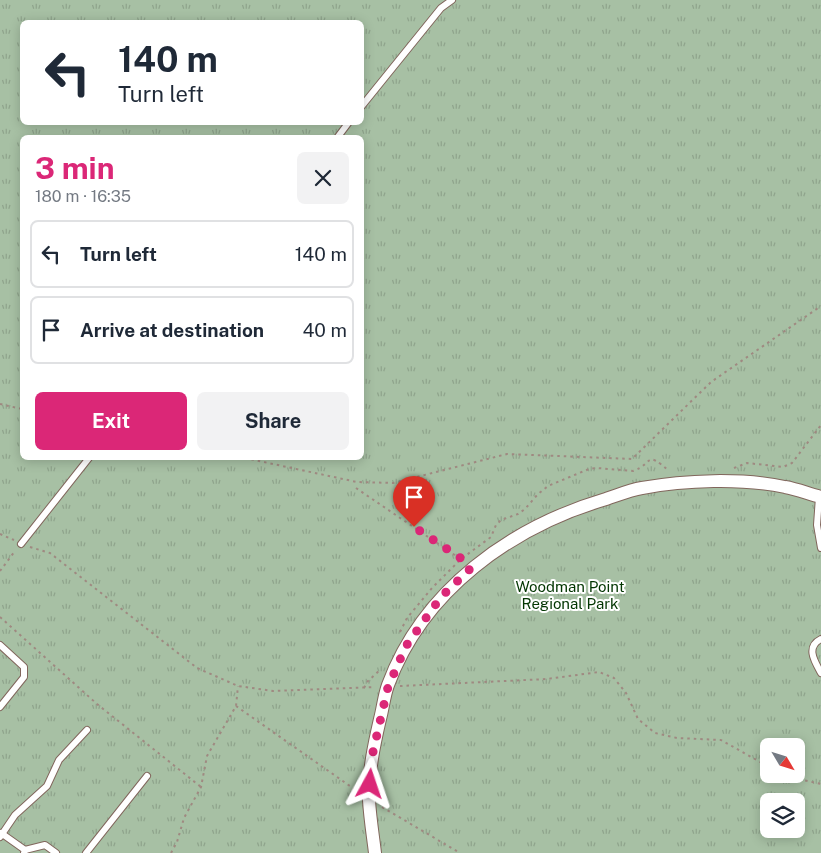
<!DOCTYPE html>
<meta charset="utf-8">
<style>
body{margin:0;font-family:"Public Sans",sans-serif;background:#f2f2f3;color:#1f2937;height:100vh;display:flex;flex-direction:column;font-size:19px;white-space:nowrap}
*{box-sizing:border-box;margin:0}
p{font-size:16px;color:#747a83}
.icon{flex:none;width:28px;height:28px;fill:none;stroke:currentColor;stroke-width:2;stroke-linecap:round;stroke-linejoin:round}
.map{position:relative;flex:1;overflow:hidden}
.side{position:absolute;left:20px;top:135px;width:344px;height:325px;display:flex;flex-direction:column;background:#fff;border-radius:8px;box-shadow:0 2px 12px #0003}
.side>*{flex:none}
.banner{position:absolute;left:20px;top:20px;width:344px;height:105px;border-radius:8px;box-shadow:0 2px 12px #0003;background:#fff;color:#1f2937;overflow:hidden}
.needle{width:32px;rotate:128deg}
.controls{position:absolute;left:760px;top:738px;display:grid;gap:10px}
.controls a{display:grid;place-items:center;width:45px;height:45px;border-radius:8px;background:#fff;box-shadow:0 2px 12px #0003;font-size:25px}
.pin{position:absolute;display:grid;place-items:center;width:42px;height:42px;color:#fff;margin:-51px -21px;border-radius:50% 50% 50% 0;rotate:-45deg;box-shadow:0 0 5px #0007}
.pin .icon{rotate:45deg}
.me{position:absolute;width:55px;margin:-28px;rotate:5deg;stroke-linejoin:round;filter:drop-shadow(0 0 4px #0008)}
.turn{display:flex;align-items:center;gap:18px;height:105px;padding:0 15px;font-size:22px}
.turn .icon{width:65px;height:65px;stroke-width:2.5}
.turn b{display:block;font-size:35px;line-height:42px}
.round{display:grid;place-items:center;flex:none;width:52px;height:52px;border-radius:8px;background:#f2f2f3}
.summary{display:flex;align-items:center;justify-content:space-between;height:85px;padding:0 15px}
h1{font-size:30px;font-weight:700;line-height:38px;color:#db2777}
.primary-button{display:flex;gap:10px;margin-top:auto;padding:10px 15px}
.primary-button a{flex:1;height:58px;border-radius:8px;background:#db2777;color:#fff;font-size:20px;font-weight:700;line-height:58px;text-align:center}
.primary-button a+a{background:#f2f2f3;color:#1f2937}
ul{padding:0;list-style:none}
li{display:flex;align-items:center;gap:15px;height:68px;margin:0 10px 8px;padding:0 5px;border:2px solid #e0e1e3;border-radius:8px}
li div{flex:1}
li b{display:block;font-size:19px}
li em{font-style:normal}
.map>svg:first-child{display:block}
.park{fill:url(#park-tufts);fill-rule:evenodd}
.lines{fill:none;stroke-linecap:round;stroke-linejoin:round}
.lane-casing{stroke:#81665c;stroke-width:8}
.street-casing{stroke:#81665c;stroke-width:14}
.path{stroke:#9f8981;stroke-width:2;stroke-dasharray:2.5 4;stroke-linecap:butt}
.lane{stroke:#fff;stroke-width:6}
.street{stroke:#fff;stroke-width:12}
.route{stroke:#db2777;stroke-width:9;stroke-dasharray:0 16.2}
.labels{text-anchor:middle;stroke-width:4;stroke-linejoin:round;paint-order:stroke}
.park-label{font-size:15px;fill:#033602;stroke:#fff}
</style>
<div class="map">
<svg width="821" height="853" viewBox="0 0 821 853">
<defs>
<pattern id="park-tufts" width="24" height="20" patternUnits="userSpaceOnUse" patternTransform="scale(1.25)"><rect width="24" height="20" fill="#a7c0a4"/><path d="M3 7l-1-3M5 7V3M7 7l1-3M15 17l-1-3M17 17v-4M19 17l1-3" fill="none" stroke="#8fa48c"/></pattern>
</defs>
<rect width="100%" height="100%" fill="#fedfd3"/>
<path class="park" d="M 0,0 L 821,0 L 821,853 L 0,853 ZM 22,22 L 361,22 L 361,122 L 22,122 ZM 22,138 L 361,138 L 361,458 L 22,458 ZM 769,746 L 796,746 L 796,774 L 769,774 ZM 769,801 L 796,801 L 796,829 L 769,829 Z"/>
<g class="lines">
<g class="lane-casing">
<g id="lane">
<polyline points="361,107 441,8 452,0"/>
<polyline points="337,138 349,122"/>
<polyline points="819,497 817,525 821,548"/>
<polyline points="21,544 89,458"/>
<path d="M 821,639 C 805,647 815,662 821,673"/>
<polyline points="0,645 24,667 24,677 0,707"/>
<polyline points="1,833 25,850 24,853"/>
<polyline points="0,837 15,815 47,786 59,760 87,730"/>
<polyline points="25,850 45,845 56,853"/>
<polyline points="86,853 147,776"/>
</g>
</g>
<g class="street-casing">
<path id="street" d="M 375,853 C 373,836 370,818 369,800 C 368,773 374,745 380,719 C 383,708 384,696 388,685 C 423,590 511,527 606,499 C 618,495 630,490 642,488 C 685,480 742,478 785,487 C 797,489 809,494 821,497"/>
</g>
<g class="path">
<polyline points="0,404 22,409"/>
<polyline points="245,458 357,482 393,483 507,454 632,459 711,382 821,306"/>
<polyline points="734,468 747,463 783,467 792,463 821,425"/>
<polyline points="356,488 462,560"/>
<polyline points="0,534 14,540"/>
<polyline points="30,547 50,553 197,668 238,686 273,691 375,687"/>
<polyline points="0,571 15,551"/>
<polyline points="0,617 97,704 201,787"/>
<path d="M 400,632 L 407,618 L 432,588 L 461,559 L 491,537 L 496,525 L 501,520 L 518,514 L 525,509 L 538,494 L 548,486 L 589,469 L 597,468 L 633,471 C 654,464 644,449 669,471"/>
<polyline points="400,686 547,679 599,672 614,678 626,693 638,719 655,733 677,738 721,740 769,767"/>
<polyline points="364,688 368,681 380,670"/>
<polyline points="236,706 357,791"/>
<polyline points="780,774 785,776 821,784"/>
<polyline points="382,807 460,853"/>
<polyline points="171,853 177,842 184,818 201,787 207,756 236,706 238,686"/>
</g>
<use href="#lane" class="lane"/>
<use href="#street" class="street"/>
</g>
<g class="lines">
<polyline class="route" points="370,784 373,752 388,687 406,646 441,597 470,569 462,559 414,527"/>
</g>
<g class="labels">
<g class="park-label">
<text x="570" y="592">Woodman Point<tspan x="570" dy="17">Regional Park</tspan></text>
</g>
</g>
</svg>
<div class="controls">
<a><svg class="needle" viewBox="-14 -14 28 28"><path d="M0-13l5 13h-10z" fill="#e53935"/><path d="M0 13l5-13h-10z" fill="#747a83"/></svg></a>
<a><svg class="icon" aria-label="layers" viewBox="0 0 24 24"><path d="M12 4l9 5-9 5-9-5zM3 14l9 5 9-5"/></svg></a>
</div>
<div class="pin" style="left:414px;top:527px;background:#d93025"><svg class="icon" aria-label="arrive" viewBox="0 0 24 24"><path d="M6 21V4h12l-3 4 3 4H6"/></svg></div>
<svg class="me" style="left:370px;top:784px" viewBox="-20 -20 40 40"><path d="M0-17L14 15 0 8-14 15z" fill="#db2777" stroke="#fff" stroke-width="4"/></svg>
<div class="banner">
<div class="turn"><svg class="icon" aria-label="left" viewBox="0 0 24 24"><path d="M17 20v-9H6M10 6l-5 5 5 5"/></svg><div><b>140 m</b>Turn left</div></div>
</div>
<section class="side">
<div class="summary"><div><h1>3 min</h1><p>180 m · 16:35</p></div><a class="round"><svg class="icon" aria-label="close" viewBox="0 0 24 24"><path d="M6 6l12 12M18 6L6 18"/></svg></a></div>
<ul>
<li><svg class="icon" aria-label="left" viewBox="0 0 24 24"><path d="M17 20v-9H6M10 6l-5 5 5 5"/></svg><div><b>Turn left</b></div><em>140 m</em></li>
<li><svg class="icon" aria-label="arrive" viewBox="0 0 24 24"><path d="M6 21V4h12l-3 4 3 4H6"/></svg><div><b>Arrive at destination</b></div><em>40 m</em></li>
</ul>
<div class="primary-button"><a>Exit</a><a>Share</a></div>
</section>
</div>
